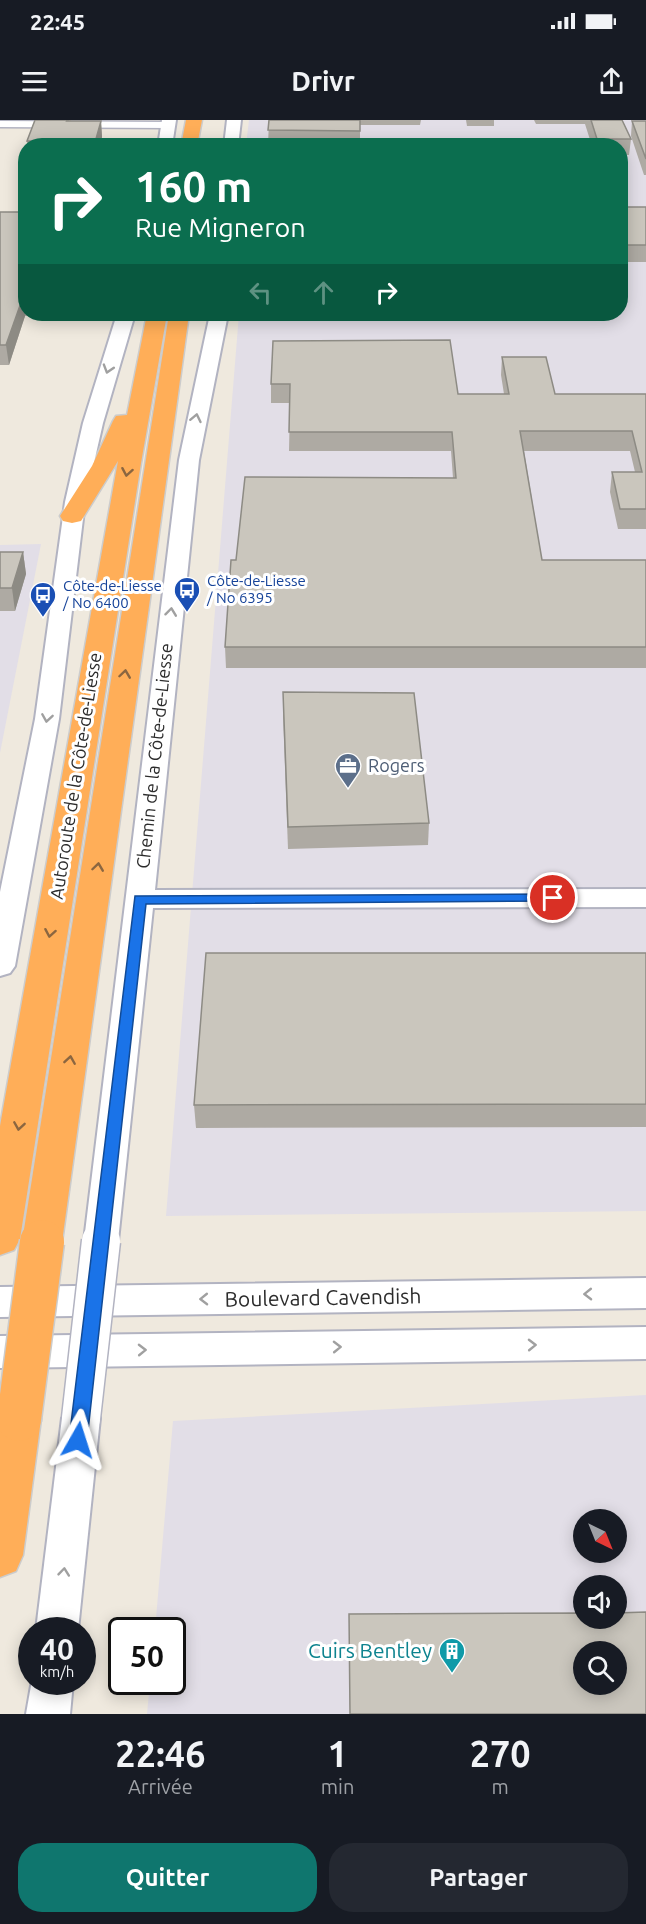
<!DOCTYPE html>
<html lang="fr">
<meta charset="utf-8">
<style>
body{margin:0;font-family:Ubuntu,sans-serif;background:#242831;color:#f1f3f6;height:100vh;display:flex;flex-direction:column;font-size:22px;white-space:nowrap}
*{box-sizing:border-box;margin:0}
p{font-size:20px;color:#9ea1a6}
.icon{flex:none;width:33px;height:33px;fill:none;stroke:currentColor;stroke-width:2;stroke-linecap:round;stroke-linejoin:round}
.map{position:relative;height:1594px;overflow:hidden}
.panel{display:flex;flex-direction:column;background:#171b24;flex:1}
.panel>*{flex:none}
.top-card{position:absolute;left:18px;top:18px;width:610px;height:183px;border-radius:24px;box-shadow:0 3px 15px #0003;background:#0b6e4f;color:#fff;overflow:hidden}
.needle{width:39px;rotate:137deg}
.tools{position:absolute;left:573px;top:1389px;display:grid;gap:12px}
.tools a{display:grid;place-items:center;width:54px;height:54px;border-radius:50%;background:#171b24;box-shadow:0 3px 15px #0003;font-size:30px}
.speed{position:absolute;left:18px;top:1497px;display:flex;gap:12px;font-size:30px;font-weight:700;text-align:center}
.speed>*{display:grid;place-content:center;width:78px;height:78px;border-radius:50%;background:#171b24;box-shadow:0 3px 15px #0003;line-height:1}
.speed small{font-size:15px;font-weight:400}
.speed .limit{border:3px solid #111;border-radius:9px;background:#fff;color:#111}
.pin{position:absolute;display:grid;place-items:center;width:51px;height:51px;color:#fff;margin:-26px;border:3px solid #fff;border-radius:50%;box-shadow:0 2px 6px #0007}
.me{position:absolute;width:66px;margin:-33px;rotate:6deg;stroke-linejoin:round;filter:drop-shadow(0 0 4px #0008)}
.turn{display:flex;align-items:center;gap:21px;height:126px;padding:0 18px;font-size:27px}
.turn .icon{width:78px;height:78px;stroke-width:2.5}
.turn b{display:block;font-size:42px;line-height:51px}
.lanes{display:flex;align-items:center;height:57px;padding:0 18px;background:#0003;justify-content:center;gap:30px;direction:ltr}
.lanes .off{opacity:.35}
.eta{display:flex;justify-content:space-evenly;align-items:center;height:102px;text-align:center}
.eta b{font-size:36px;font-weight:600;line-height:42px}
.action{display:flex;gap:12px;margin-top:auto;padding:12px 18px}
.action a{flex:1;height:69px;border-radius:24px;background:#0f766e;color:#fff;font-size:24px;font-weight:600;line-height:69px;text-align:center}
.action a+a{background:#242831;color:#f1f3f6}
.status{display:flex;justify-content:space-between;align-items:center;height:42px;padding:0 30px;background:#171b24;direction:ltr}
.status svg{height:16px;fill:currentColor}
header{display:flex;justify-content:space-between;align-items:center;height:78px;padding:0 18px;background:#171b24;font-size:27px;font-weight:600}
.map>svg:first-child{display:block}
.industrial{fill:#e2dee7;fill-rule:evenodd}
.lines{fill:none;stroke-linecap:round;stroke-linejoin:round}
.minor-casing{stroke:#b2b3c1;stroke-width:3}
.secondary-casing{stroke:#b2b3c1;stroke-width:4}
.motorway-casing{stroke:#ccc;stroke-width:3}
.minor{fill:#fff;fill-rule:evenodd}
.secondary{fill:#fff;fill-rule:evenodd}
.motorway{fill:#ffae58;fill-rule:evenodd}
.secondary-bridge-casing{stroke:#b2b3c1;stroke-width:41;stroke-linecap:butt}
.motorway-bridge-casing{stroke:#ccc;stroke-width:47;stroke-linecap:butt}
.secondary-bridge{stroke:#fff;stroke-width:38}
.motorway-bridge{stroke:#ffae58;stroke-width:44}
.wall{fill:#aeaaa3}
.shaded-wall{fill:#8d8b84}
.building{fill:#cac6bd;stroke:#8d8b84;stroke-width:1.5;fill-rule:evenodd}
.oneway{stroke:#a0a0a0}
.oneway2{stroke:#8b6640}
.route{fill:#1a73e8;stroke:#114b97;stroke-width:1.5}
.labels{text-anchor:middle;stroke-width:6;stroke-linejoin:round;paint-order:stroke}
.far-transit-label{font-size:15px;fill:#164399;stroke:#fff;text-anchor:start}
.street-label{font-size:18px;fill:#2c2c2c;stroke:#fff}
.service-label{font-size:18px;fill:#4e5e75;stroke:#fff;text-anchor:start}
.near-street-label{font-size:21px;fill:#2c2c2c;stroke:#fff}
.near-culture-label{font-size:21px;fill:#0d838f;stroke:#fff;text-anchor:end}
</style>
<div class="status"><b>22:45</b><svg viewBox="0 0 49 12"><path d="M0 12V9h3v3zM5 12V6h3v6zM10 12V3h3v9zM15 12V0h3v12zM26 1h20v11H26zM47 4h2v5h-2z"/></svg></div>
<header><svg class="icon" aria-label="menu" viewBox="0 0 24 24"><path d="M4 6h16M4 12h16M4 18h16"/></svg>Drivr<svg class="icon" aria-label="share" viewBox="0 0 24 24"><path d="M12 15V3M7 8l5-5 5 5M5 13v7h14v-7"/></svg></header>
<div class="map">
<svg width="646" height="1594" viewBox="0 0 646 1594">
<rect width="100%" height="100%" fill="#efe9de"/>
<g class="industrial">
<polygon points="249,0 646,0 646,1091 166,1096 239,194 621,194 621,26 246,25"/>
<polygon points="41,424 0,633 0,425"/>
<path d="M 646,1275 L 646,1594 L 147,1594 L 150,1562 L 172,1562 L 172,1510 L 155,1510 L 173,1301 ZM 584,1400 L 616,1400 L 616,1432 L 584,1432 ZM 584,1466 L 616,1466 L 616,1498 L 584,1498 ZM 584,1532 L 616,1532 L 616,1564 L 584,1564 Z"/>
</g>
<g class="lines">
<g class="minor-casing">
<polygon id="minor" points="0,1 168,2 173,5 168,8 0,7"/>
</g>
<g class="secondary-casing">
<g id="secondary">
<polygon points="162,0 176,0 172,26 158,26"/>
<polygon points="227,0 241,0 238,26 224,26"/>
<polygon points="117,194 135,194 103,303 85,382 59,599 15,846 10,853 0,856 0,772 35,599 65,382 83,303"/>
<polygon points="210,194 228,194 199,340 155,770 646,769 646,787 153,788 118,1121 113,1131 101,1135 89,1131 84,1121 179,340"/>
<polygon points="646,1158 646,1188 0,1197 0,1167"/>
<polygon points="646,1207 646,1239 0,1248 0,1216"/>
<polygon points="81,1281 94,1286 100,1298 78,1510 36,1510 62,1298 68,1286"/>
<polygon points="32,1560 73,1562 70,1594 26,1594"/>
</g>
</g>
<g class="motorway-casing">
<g id="motorway">
<polygon points="186,0 202,0 197,26 181,26"/>
<polygon points="147,194 167,194 141,343 20,1119 14,1130 0,1135 0,1006 118,341 81,401 72,403 63,401 60,396 92,346 113,301 116,296 127,295"/>
<polygon points="169,194 189,194 62,1122 56,1133 42,1138 28,1133 22,1122"/>
<polygon points="19,1280 34,1285 41,1299 23,1435 16,1451 0,1457 0,1293 4,1285"/>
</g>
</g>
<use href="#minor" class="minor"/>
<use href="#secondary" class="secondary"/>
<use href="#motorway" class="motorway"/>
<g class="secondary-bridge-casing">
<polyline id="secondary-bridge" points="81,1298 101,1121"/>
</g>
<g class="motorway-bridge-casing">
<polyline id="motorway-bridge" points="19,1299 42,1122"/>
</g>
<use href="#secondary-bridge" class="secondary-bridge"/>
<use href="#motorway-bridge" class="motorway-bridge"/>
</g>
<g class="wall">
<polygon points="35,0 71,0 71,1 101,1 102,17 100,26 27,26 27,21"/>
<polygon points="269,0 421,0 420,5 360,5 360,25 268,25"/>
<polygon points="466,0 494,0 494,6 467,6"/>
<polygon points="534,0 622,0 631,19 629,35 621,35 621,26 592,26 585,4 536,4"/>
<polygon points="632,1 646,1 646,55 644,55 631,16"/>
<polygon points="26,46 26,68 25,68 24,51"/>
<rect x="621" y="87" width="25" height="55"/>
<polygon points="0,92 26,92 26,194 51,194 50,196 25,196 9,245 0,245"/>
<polygon points="273,221 458,274 504,274 501,255 502,237 555,274 646,274 646,409 618,409 610,372 612,352 635,352 630,331 524,331 542,440 646,440 646,548 226,548 225,527 236,440 453,358 451,331 289,331 290,283 271,283 271,264"/>
<polygon points="0,432 23,432 26,454 15,491 0,491"/>
<polygon points="283,594 429,703 428,725 288,729"/>
<polygon points="646,833 646,1007 196,1008 194,985"/>
<polygon points="349,1494 646,1594 350,1594"/>
</g>
<g class="shaded-wall">
<polygon points="101,1 102,17 100,26 94,26"/>
<polygon points="23,177 25,196 9,245 6,225"/>
<polygon points="23,432 26,454 15,491 12,468"/>
</g>
<g class="building">
<polygon points="35,0 68,0 67,1 101,1 94,26 33,26 35,21 27,21"/>
<polygon points="269,0 360,0 360,11 268,10"/>
<polygon points="591,0 622,0 631,19 597,19"/>
<polygon points="632,1 646,1 646,39"/>
<rect x="621" y="87" width="25" height="38"/>
<polygon points="0,92 26,92 26,177 23,177 6,225 0,225"/>
<polygon points="450,220 458,274 509,274 502,237 546,237 555,274 646,274 646,389 620,389 612,352 642,352 632,311 520,311 542,440 646,440 646,527 225,527 231,440 236,440 245,357 456,358 452,312 289,312 290,264 271,264 273,221"/>
<polygon points="0,432 23,432 12,468 0,468"/>
<polygon points="283,572 414,573 429,703 288,707"/>
<polygon points="206,833 646,833 646,984 194,985"/>
<path d="M 646,1492 L 646,1594 L 350,1594 L 349,1494 L 584,1493 L 584,1498 L 616,1498 L 616,1493 ZM 584,1532 L 616,1532 L 616,1564 L 584,1564 Z"/>
</g>
<defs><path id="oneway-chevron" d="M-2-3.5L2.5 0L-2 3.5" fill="none" stroke-width="1.6" stroke-linecap="round" stroke-linejoin="round" transform="scale(1.5)"/></defs>
<g class="oneway">
<use href="#oneway-chevron" transform="translate(108 249) rotate(107)"/>
<use href="#oneway-chevron" transform="translate(196 298) rotate(-78)"/>
<use href="#oneway-chevron" transform="translate(171 492) rotate(-83)"/>
<use href="#oneway-chevron" transform="translate(47 598) rotate(99)"/>
<use href="#oneway-chevron" transform="translate(588 1174) rotate(179)"/>
<use href="#oneway-chevron" transform="translate(204 1179) rotate(179)"/>
<use href="#oneway-chevron" transform="translate(532 1225) rotate(-1)"/>
<use href="#oneway-chevron" transform="translate(337 1227) rotate(-1)"/>
<use href="#oneway-chevron" transform="translate(142 1230) rotate(-1)"/>
<use href="#oneway-chevron" transform="translate(64 1452) rotate(-84)"/>
</g>
<g class="oneway2">
<use href="#oneway-chevron" transform="translate(127 352) rotate(100)"/>
<use href="#oneway-chevron" transform="translate(125 554) rotate(-82)"/>
<use href="#oneway-chevron" transform="translate(98 747) rotate(-82)"/>
<use href="#oneway-chevron" transform="translate(50 813) rotate(100)"/>
<use href="#oneway-chevron" transform="translate(70 940) rotate(-81)"/>
<use href="#oneway-chevron" transform="translate(19 1006) rotate(99)"/>
</g>
<polygon class="route" points="553,774 558,775 558,781 146,784 87,1320 85,1326 78,1328 72,1326 69,1320 135,776"/>
<defs>
<g id="bus-pin" transform="scale(1.35)"><path d="M0 17L-7.5 6A9.5 9.5 0 1 1 7.5 6Z" fill="#1a4fb4" stroke="#fff"/><path d="M-5-6H5V4H4V6H2V4H-2V6H-4V4H-5ZM-3.5-4V0h7V-4ZM-3.5 1.2v1.5H-2V1.2ZM2 1.2v1.5H3.5V1.2Z" fill="#fff"/></g>
<g id="office-pin" transform="scale(1.35)"><path d="M0 17L-7.5 6A9.5 9.5 0 1 1 7.5 6Z" fill="#5c6f8a" stroke="#fff"/><path d="M-6-3h4V-5.5h4V-3h4V5H-6ZM-1-4.5V-3h2v-1.5ZM-6 0V1H6V0Z" fill="#fff"/></g>
<g id="building-pin" transform="scale(1.35)"><path d="M0 17L-7.5 6A9.5 9.5 0 1 1 7.5 6Z" fill="#0f9aa8" stroke="#fff"/><path d="M-4-6H4V6H1V3H-1V6H-4ZM-2.5-4.3h1.7v1.8h-1.7ZM.8-4.3h1.7v1.8H.8ZM-2.5-1h1.7V.8h-1.7ZM.8-1h1.7V.8H.8Z" fill="#fff"/></g>
</defs>
<g fill-rule="evenodd">
<use href="#bus-pin" x="187" y="470"/>
<use href="#bus-pin" x="43" y="475"/>
<use href="#office-pin" x="348" y="646"/>
<use href="#building-pin" x="452" y="1531"/>
</g>
<g class="labels">
<g class="far-transit-label">
<text x="207" y="466">Côte-de-Liesse<tspan x="207" dy="17">/ No 6395</tspan></text>
<text x="63" y="471">Côte-de-Liesse<tspan x="63" dy="17">/ No 6400</tspan></text>
</g>
<g class="street-label">
<text transform="translate(155 636) rotate(-84)" y="6">Chemin de la Côte-de-Liesse</text>
<text transform="translate(76 656) rotate(-81)" y="6">Autoroute de la Côte-de-Liesse</text>
</g>
<g class="service-label">
<text x="368" y="652">Rogers</text>
</g>
<g class="near-street-label">
<text transform="translate(323 1178) rotate(-1)" y="7">Boulevard Cavendish</text>
</g>
<g class="near-culture-label">
<text x="432" y="1538">Cuirs Bentley</text>
</g>
</g>
</svg>
<div class="tools">
<a><svg class="needle" viewBox="-14 -14 28 28"><path d="M0-13l5 13h-10z" fill="#e53935"/><path d="M0 13l5-13h-10z" fill="#9ea1a6"/></svg></a>
<a><svg class="icon" aria-label="sound" viewBox="0 0 24 24"><path d="M4 9h4l5-4v14l-5-4H4zM17 9q2 3 0 6"/></svg></a>
<a><svg class="icon" aria-label="search" viewBox="0 0 24 24"><circle cx="10" cy="10" r="6"/><path d="M15 15l6 6"/></svg></a>
</div>
<div class="speed"><div>40<small>km/h</small></div><div class="limit">50</div></div>
<div class="pin" style="left:553px;top:778px;background:#d93025"><svg class="icon" aria-label="arrive" viewBox="0 0 24 24"><path d="M6 21V4h12l-3 4 3 4H6"/></svg></div>
<svg class="me" style="left:78px;top:1320px" viewBox="-20 -20 40 40"><path d="M0-17L14 15 0 8-14 15z" fill="#1a73e8" stroke="#fff" stroke-width="4"/></svg>
<div class="top-card">
<div class="turn"><svg class="icon" aria-label="right" viewBox="0 0 24 24"><path d="M7 20v-9h11M14 6l5 5-5 5"/></svg><div><b>160 m</b>Rue Migneron</div></div>
<div class="lanes"><svg class="icon off" aria-label="left" viewBox="0 0 24 24"><path d="M17 20v-9H6M10 6l-5 5 5 5"/></svg><svg class="icon off" aria-label="ahead" viewBox="0 0 24 24"><path d="M12 20V5M6 11l6-6 6 6"/></svg><svg class="icon" aria-label="right" viewBox="0 0 24 24"><path d="M7 20v-9h11M14 6l5 5-5 5"/></svg></div>
</div>
</div>
<section class="panel">
<div class="eta">
<div><b>22:46</b><p>Arrivée</p></div>
<div><b>1</b><p>min</p></div>
<div><b>270</b><p>m</p></div>
</div>
<div class="action"><a>Quitter</a><a>Partager</a></div>
</section>
